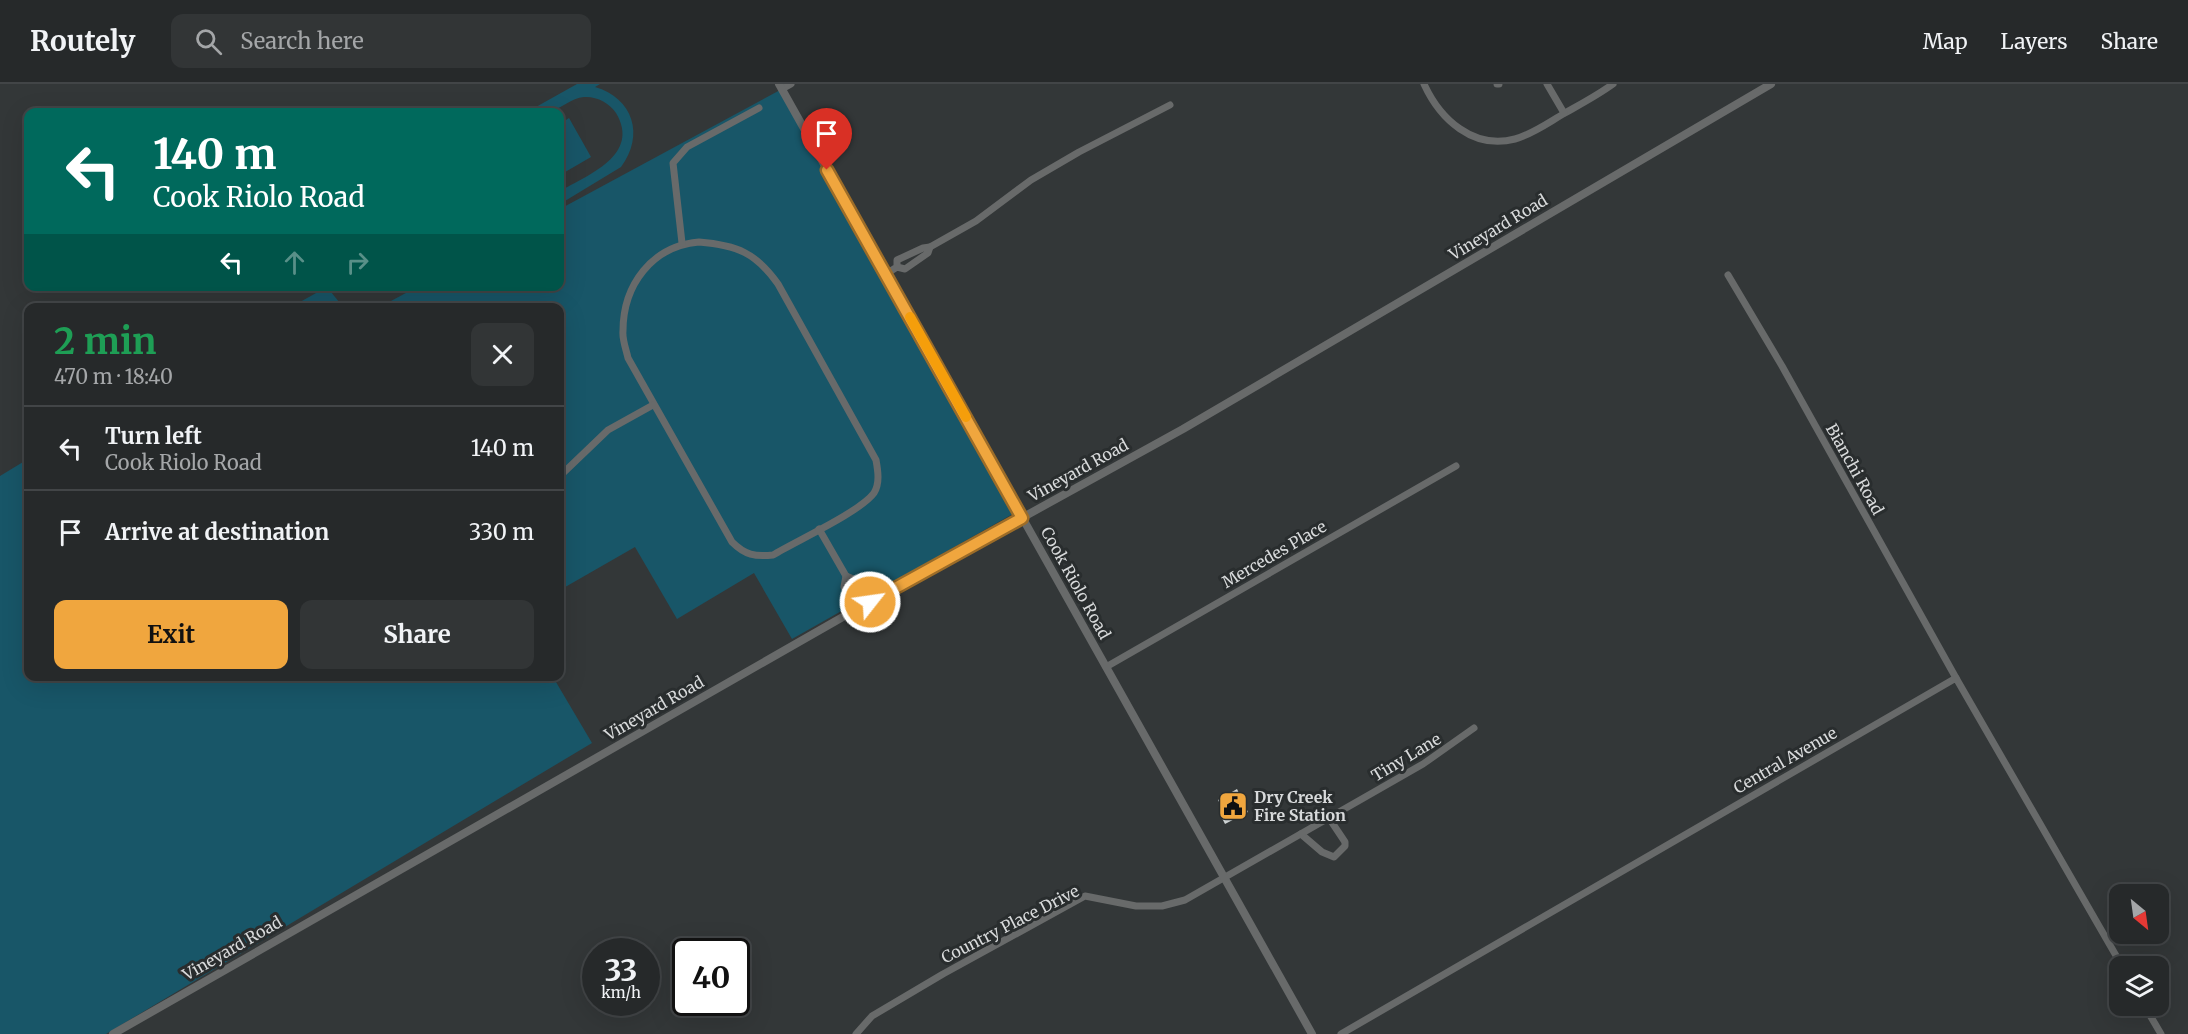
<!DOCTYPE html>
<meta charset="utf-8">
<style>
body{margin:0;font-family:Merriweather,serif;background:#323536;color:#f1f3f6;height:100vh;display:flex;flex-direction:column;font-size:22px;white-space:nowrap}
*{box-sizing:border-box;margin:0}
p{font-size:20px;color:#a4a6a8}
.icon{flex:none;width:33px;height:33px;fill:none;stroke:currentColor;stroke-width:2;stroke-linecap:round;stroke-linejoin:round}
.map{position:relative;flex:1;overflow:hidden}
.panel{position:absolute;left:24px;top:219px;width:540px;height:378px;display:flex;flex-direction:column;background:#26292a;border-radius:12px;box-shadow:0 6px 24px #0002,0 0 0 2px #424547}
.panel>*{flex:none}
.top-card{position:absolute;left:24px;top:24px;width:540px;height:183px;border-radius:12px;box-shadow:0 6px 24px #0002,0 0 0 2px #424547;background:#00695c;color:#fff;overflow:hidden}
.needle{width:39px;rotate:151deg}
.controls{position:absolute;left:2109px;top:800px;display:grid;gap:12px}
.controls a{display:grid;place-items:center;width:60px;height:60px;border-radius:12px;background:#26292a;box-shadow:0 6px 24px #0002,0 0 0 2px #424547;font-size:30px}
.speed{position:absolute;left:582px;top:854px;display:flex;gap:12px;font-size:30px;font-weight:700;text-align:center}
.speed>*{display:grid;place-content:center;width:78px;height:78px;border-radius:50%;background:#26292a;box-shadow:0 6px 24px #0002,0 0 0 2px #424547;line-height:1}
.speed small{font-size:15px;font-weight:400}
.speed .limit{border:3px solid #111;border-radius:9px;background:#fff;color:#111}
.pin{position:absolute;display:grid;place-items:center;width:51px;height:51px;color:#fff;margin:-62px -26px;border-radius:50% 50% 50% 0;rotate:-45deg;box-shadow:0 0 6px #0007}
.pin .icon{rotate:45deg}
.me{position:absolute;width:66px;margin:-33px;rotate:60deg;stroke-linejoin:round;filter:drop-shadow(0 0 4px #0008)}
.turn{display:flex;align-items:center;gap:21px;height:126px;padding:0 30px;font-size:27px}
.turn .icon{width:78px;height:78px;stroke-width:2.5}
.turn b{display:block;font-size:42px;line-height:51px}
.lanes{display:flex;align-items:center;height:57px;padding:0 30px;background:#0003;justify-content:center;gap:30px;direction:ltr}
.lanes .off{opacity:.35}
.round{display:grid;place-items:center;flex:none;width:63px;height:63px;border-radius:12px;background:#323536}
.head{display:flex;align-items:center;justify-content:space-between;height:102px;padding:0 30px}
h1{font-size:36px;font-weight:700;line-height:45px;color:#1e9e55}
.primary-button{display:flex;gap:12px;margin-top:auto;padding:12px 30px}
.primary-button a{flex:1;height:69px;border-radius:12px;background:#f0a63e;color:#111;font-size:24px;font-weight:700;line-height:69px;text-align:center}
.primary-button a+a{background:#323536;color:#f1f3f6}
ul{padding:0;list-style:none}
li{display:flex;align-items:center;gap:18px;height:84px;padding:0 30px;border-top:2px solid #424547}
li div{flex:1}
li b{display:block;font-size:22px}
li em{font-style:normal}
header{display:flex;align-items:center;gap:36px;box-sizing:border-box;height:84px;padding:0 30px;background:#26292a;border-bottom:2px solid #424547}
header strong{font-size:28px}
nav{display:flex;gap:33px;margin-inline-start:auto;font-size:21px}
.search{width:420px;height:54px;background:#323536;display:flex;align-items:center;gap:15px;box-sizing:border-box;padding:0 21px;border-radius:12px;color:#a4a6a8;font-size:22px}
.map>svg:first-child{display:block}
.green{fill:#185668}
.building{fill:#cdd2d3}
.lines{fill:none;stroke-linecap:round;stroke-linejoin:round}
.minor{stroke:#686a6a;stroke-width:7}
.tertiary{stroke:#686a6a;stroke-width:8}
.route-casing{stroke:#9c6c28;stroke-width:15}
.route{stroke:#f0a63e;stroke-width:10}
.slow{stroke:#f59e0b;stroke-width:10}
.labels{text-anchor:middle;stroke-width:6;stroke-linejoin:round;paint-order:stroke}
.street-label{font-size:16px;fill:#d8dadb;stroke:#292d2e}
.poi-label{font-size:16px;font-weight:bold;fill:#d8dadb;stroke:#292d2e;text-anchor:start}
</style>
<header>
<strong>Routely</strong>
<div class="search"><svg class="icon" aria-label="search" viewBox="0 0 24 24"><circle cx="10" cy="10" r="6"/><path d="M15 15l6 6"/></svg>Search here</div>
<nav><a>Map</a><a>Layers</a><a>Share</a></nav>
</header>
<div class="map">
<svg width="2188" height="950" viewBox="0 0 2188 950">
<rect width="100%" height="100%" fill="#333738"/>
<g class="green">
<path d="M 577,0 L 600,0 L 595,3 C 633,14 645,51 621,83 L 560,120 L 560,107 C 588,91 641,71 616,29 C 610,19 596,12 584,13 C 571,14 562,24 550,28 C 544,30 534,29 527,28 Z"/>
<polygon points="782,5 1018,427 792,555 754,489 677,535 635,463 560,506 560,224 378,224 417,203 560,202 560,125"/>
<polygon points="569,34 591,73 560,91 560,40"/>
<polygon points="327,203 343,223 291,223"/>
<polygon points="28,375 28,592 553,593 592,659 106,950 0,950 0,392"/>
</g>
<polygon class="building" points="1237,705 1248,728 1225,740 1219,728 1223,726 1218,716"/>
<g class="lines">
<g class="minor">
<path d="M 1424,0 C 1440,35 1473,66 1515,55 C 1533,50 1549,38 1565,29 C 1581,20 1598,11 1613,0"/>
<polyline points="1497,0 1499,0"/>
<polyline points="1547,0 1564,29"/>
<polyline points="782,5 791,0"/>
<path d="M 699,158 C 737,161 756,169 778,200 L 876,376 C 878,387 880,399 874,409 C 860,428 796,457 773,471 C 755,473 745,471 732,458 L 628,274 C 626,265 622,255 623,247 C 623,201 652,162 699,158 Z"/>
<polyline points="682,159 673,79 687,63 759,24"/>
<polyline points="930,163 976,137 1031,96 1079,68 1170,21"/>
<polyline points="886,190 897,183 905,185 928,169 930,163 923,164 897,176 897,183"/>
<polyline points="1728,191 1782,282 1956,594"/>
<polyline points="560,392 608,346 653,321"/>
<polyline points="819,445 846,492 856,496 861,507 858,514 862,522"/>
<polyline points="846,492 844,503 850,514 858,514"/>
<polyline points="1106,583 1456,382"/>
<polyline points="1301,750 1322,768 1334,773 1345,762 1345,758 1329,734"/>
<polyline points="2144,921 2161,950"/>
<polyline points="856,950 872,932 943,890 1085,812 1136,822 1162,822 1185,816 1423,680 1474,644"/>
<polyline points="1341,950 1956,594 2122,882"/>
</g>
<g class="tertiary">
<polyline points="779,0 1312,950"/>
<polyline points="113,950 862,522 1183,345 1771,0"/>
</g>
</g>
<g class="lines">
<g class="route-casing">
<polyline id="route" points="827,86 1022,434 870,518"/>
</g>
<use href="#route" class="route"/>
<polyline class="slow" points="910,233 966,333"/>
</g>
<defs>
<g id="civic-square" transform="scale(1.5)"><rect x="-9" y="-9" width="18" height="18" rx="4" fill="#f0a63e" stroke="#292d2e"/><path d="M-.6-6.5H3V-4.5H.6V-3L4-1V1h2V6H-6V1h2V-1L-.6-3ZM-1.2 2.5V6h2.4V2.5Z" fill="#111"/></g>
</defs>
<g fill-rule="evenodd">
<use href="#civic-square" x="1233" y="722"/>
</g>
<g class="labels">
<g class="street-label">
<text transform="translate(1498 143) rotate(-31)" y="6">Vineyard Road</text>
<text transform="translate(1855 385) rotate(61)" y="6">Bianchi Road</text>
<text transform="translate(1078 386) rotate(-29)" y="6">Vineyard Road</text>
<text transform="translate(1274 470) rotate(-30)" y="6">Mercedes Place</text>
<text transform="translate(1076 499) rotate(61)" y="6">Cook Riolo Road</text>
<text transform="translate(654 624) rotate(-30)" y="6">Vineyard Road</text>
<text transform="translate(1406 673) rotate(-31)" y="6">Tiny Lane</text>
<text transform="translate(1785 676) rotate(-30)" y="6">Central Avenue</text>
<text transform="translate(1010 840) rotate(-27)" y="6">Country Place Drive</text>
<text transform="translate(232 864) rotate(-30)" y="6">Vineyard Road</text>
</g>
<g class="poi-label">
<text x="1254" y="719">Dry Creek<tspan x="1254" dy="18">Fire Station</tspan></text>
</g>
</g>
</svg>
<div class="controls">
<a><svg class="needle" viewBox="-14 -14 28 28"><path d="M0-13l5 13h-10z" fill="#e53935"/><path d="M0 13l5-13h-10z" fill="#a4a6a8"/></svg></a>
<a><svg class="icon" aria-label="layers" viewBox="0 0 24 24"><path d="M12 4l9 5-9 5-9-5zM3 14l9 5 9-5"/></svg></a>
</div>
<div class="speed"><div>33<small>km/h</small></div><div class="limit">40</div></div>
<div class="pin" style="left:827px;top:86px;background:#d93025"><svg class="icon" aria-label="arrive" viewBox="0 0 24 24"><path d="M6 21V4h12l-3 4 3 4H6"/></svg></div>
<svg class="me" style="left:870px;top:518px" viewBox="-20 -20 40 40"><circle r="17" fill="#f0a63e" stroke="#fff" stroke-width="3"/><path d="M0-11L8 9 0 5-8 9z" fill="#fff"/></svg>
<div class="top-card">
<div class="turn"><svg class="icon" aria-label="left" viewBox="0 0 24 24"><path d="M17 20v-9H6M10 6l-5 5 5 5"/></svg><div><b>140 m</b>Cook Riolo Road</div></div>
<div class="lanes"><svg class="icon" aria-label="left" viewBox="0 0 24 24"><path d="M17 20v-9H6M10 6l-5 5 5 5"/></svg><svg class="icon off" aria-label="ahead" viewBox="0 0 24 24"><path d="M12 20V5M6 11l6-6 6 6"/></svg><svg class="icon off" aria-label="right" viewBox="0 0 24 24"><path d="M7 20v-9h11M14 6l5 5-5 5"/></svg></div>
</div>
<section class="panel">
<div class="head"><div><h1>2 min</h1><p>470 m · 18:40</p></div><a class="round"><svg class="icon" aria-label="close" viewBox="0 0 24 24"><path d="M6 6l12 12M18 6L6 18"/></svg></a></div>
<ul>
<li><svg class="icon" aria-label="left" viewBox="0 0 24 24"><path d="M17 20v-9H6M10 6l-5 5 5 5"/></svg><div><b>Turn left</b><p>Cook Riolo Road</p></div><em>140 m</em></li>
<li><svg class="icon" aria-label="arrive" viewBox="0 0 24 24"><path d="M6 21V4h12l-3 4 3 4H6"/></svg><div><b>Arrive at destination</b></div><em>330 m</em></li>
</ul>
<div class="primary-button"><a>Exit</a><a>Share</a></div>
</section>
</div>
